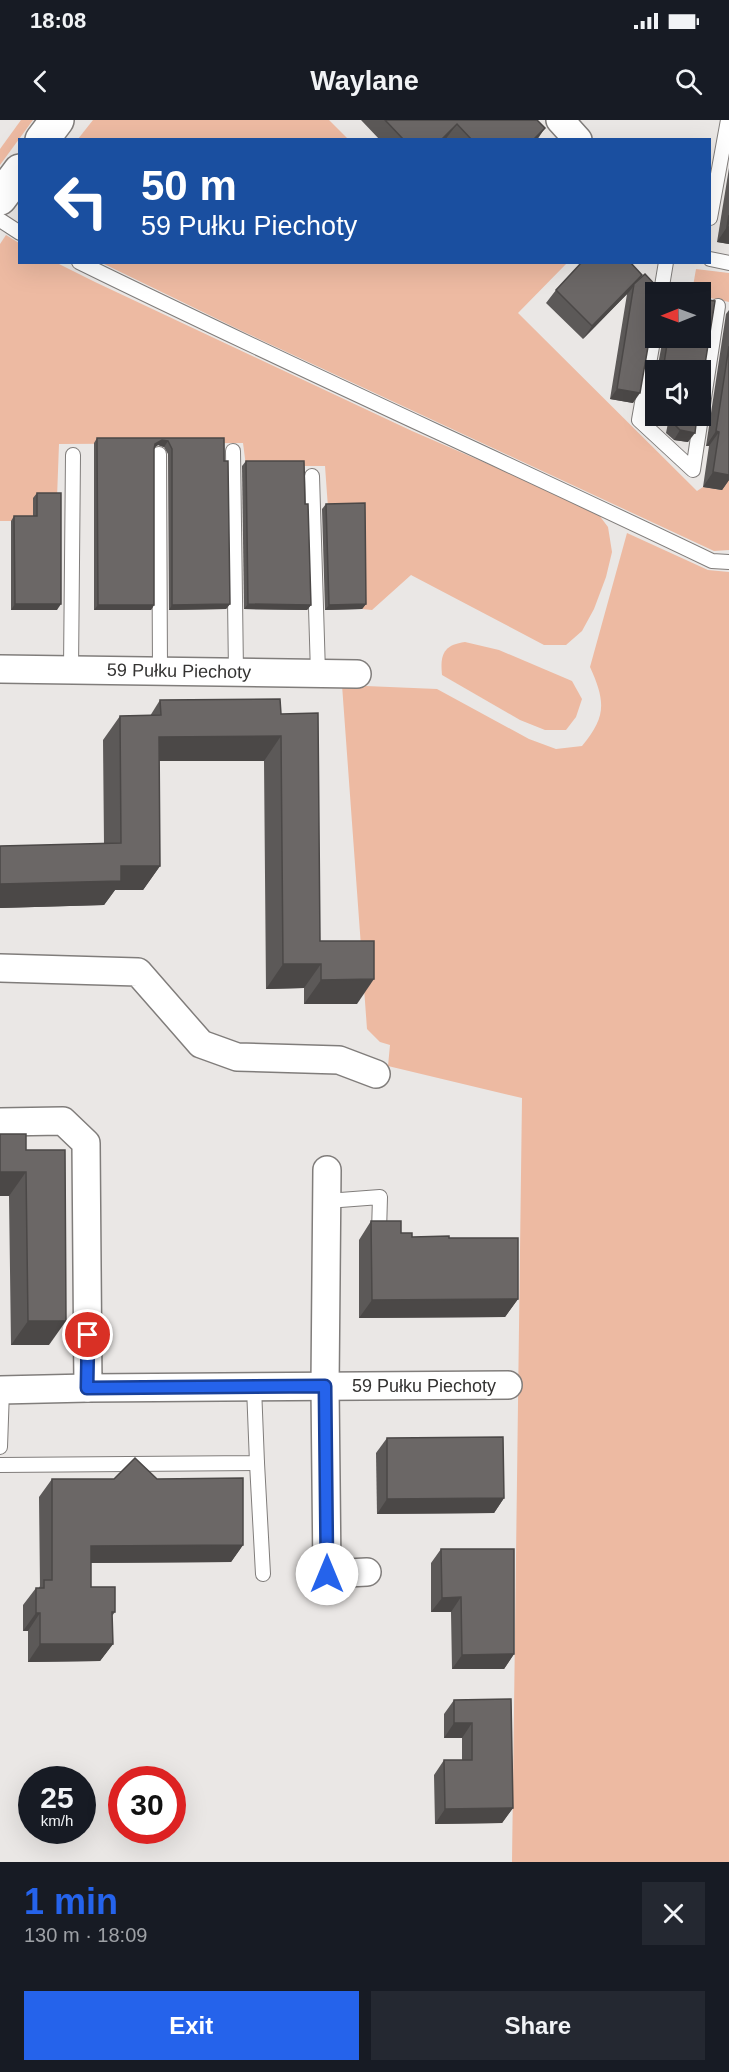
<!DOCTYPE html>
<meta charset="utf-8">
<style>
body{margin:0;font-family:Arial,sans-serif;background:#242831;color:#f1f3f6;height:100vh;display:flex;flex-direction:column;font-size:22px;white-space:nowrap}
*{box-sizing:border-box;margin:0}
p{font-size:20px;color:#9ea1a6}
.icon{flex:none;width:33px;height:33px;fill:none;stroke:currentColor;stroke-width:2;stroke-linecap:round;stroke-linejoin:round}
.map{position:relative;height:1742px;overflow:hidden}
.details{display:flex;flex-direction:column;background:#171b24;flex:1}
.details>*{flex:none}
.guide{position:absolute;left:18px;top:18px;width:693px;height:126px;border-radius:0px;box-shadow:0 6px 24px #0002;background:#1a4fa0;color:#fff;overflow:hidden}
.needle{width:39px;rotate:269deg}
.buttons{position:absolute;left:645px;top:162px;display:grid;gap:12px}
.buttons a{display:grid;place-items:center;width:66px;height:66px;border-radius:0px;background:#171b24;box-shadow:0 6px 24px #0002;font-size:30px}
.speed{position:absolute;left:18px;top:1646px;display:flex;gap:12px;font-size:30px;font-weight:700;text-align:center}
.speed>*{display:grid;place-content:center;width:78px;height:78px;border-radius:50%;background:#171b24;box-shadow:0 6px 24px #0002;line-height:1}
.speed small{font-size:15px;font-weight:400}
.speed .limit{border:9px solid #d22;background:#fff;color:#111}
.pin{position:absolute;display:grid;place-items:center;width:51px;height:51px;color:#fff;margin:-26px;border:3px solid #fff;border-radius:50%;box-shadow:0 2px 6px #0007}
.me{position:absolute;width:66px;margin:-33px;rotate:0deg;stroke-linejoin:round;filter:drop-shadow(0 0 4px #0008)}
.turn{display:flex;align-items:center;gap:21px;height:126px;padding:0 24px;font-size:27px}
.turn .icon{width:78px;height:78px;stroke-width:2.5}
.turn b{display:block;font-size:42px;line-height:51px}
.round{display:grid;place-items:center;flex:none;width:63px;height:63px;border-radius:0px;background:#242831}
.head{display:flex;align-items:center;justify-content:space-between;height:102px;padding:0 24px}
h1{font-size:36px;font-weight:600;line-height:45px;color:#2563eb}
.action{display:flex;gap:12px;margin-top:auto;padding:12px 24px}
.action a{flex:1;height:69px;border-radius:0px;background:#2563eb;color:#fff;font-size:24px;font-weight:600;line-height:69px;text-align:center}
.action a+a{background:#242831;color:#f1f3f6}
.status{display:flex;justify-content:space-between;align-items:center;height:42px;padding:0 30px;background:#171b24;direction:ltr}
.status svg{height:16px;fill:currentColor}
header{display:flex;justify-content:space-between;align-items:center;height:78px;padding:0 24px;background:#171b24;font-size:27px;font-weight:600}
.map>svg:first-child{display:block}
.green{fill:#edbaa2}
.lines{fill:none;stroke-linecap:round;stroke-linejoin:round}
.lane-casing{stroke:#807d7b;stroke-width:16}
.street-casing{stroke:#807d7b;stroke-width:30}
.secondary-casing{stroke:#807d7b;stroke-width:36}
.lane{stroke:#fff;stroke-width:14}
.street{stroke:#fff;stroke-width:27}
.secondary{stroke:#fff;stroke-width:33}
.wall{fill:#5c5958}
.shaded-wall{fill:#4b4847}
.building{fill:#6b6766;stroke:#4b4847;stroke-width:1.5}
.route-casing{stroke:#184099;stroke-width:15}
.route{stroke:#2563eb;stroke-width:10}
.labels{text-anchor:middle;stroke-width:6;stroke-linejoin:round;paint-order:stroke}
.street-label{font-size:18px;fill:#343332;stroke:#fff}
</style>
<div class="status"><b>18:08</b><svg viewBox="0 0 49 12"><path d="M0 12V9h3v3zM5 12V6h3v6zM10 12V3h3v9zM15 12V0h3v12zM26 1h20v11H26zM47 4h2v5h-2z"/></svg></div>
<header><svg class="icon" aria-label="back" viewBox="0 0 24 24"><path d="M15 5l-7 7 7 7"/></svg>Waylane<svg class="icon" aria-label="search" viewBox="0 0 24 24"><circle cx="10" cy="10" r="6"/><path d="M15 15l6 6"/></svg></header>
<div class="map">
<svg width="729" height="1742" viewBox="0 0 729 1742">
<rect width="100%" height="100%" fill="#eae7e5"/>
<g class="green">
<polygon points="21,0 33,0 0,45 0,29"/>
<polygon points="93,0 329,0 348,19 78,19"/>
<polygon points="6,115 19,123 20,142 57,143 95,162 412,311 562,376 599,395 608,407 612,432 606,457 594,489 582,511 566,525 544,525 411,455 372,490 362,489 328,388 325,346 246,346 243,323 59,324 57,378 33,401 0,401 0,124"/>
<polygon points="102,143 567,143 518,193 697,371 703,367 722,370 729,326 729,430 714,431 244,212"/>
<polygon points="696,149 729,153 729,182 701,176 700,172 692,172"/>
<path d="M 627,413 L 708,450 L 729,452 L 729,1742 L 512,1742 L 522,978 L 388,946 L 390,925 L 380,922 L 367,909 L 342,565 L 437,569 L 529,619 L 556,629 L 582,626 C 606,597 606,582 590,547 Z"/>
<path d="M 465,522 L 499,530 L 572,561 L 582,579 L 576,597 L 566,610 L 545,610 L 520,600 L 442,555 C 440,535 443,525 465,522 Z"/>
</g>
<g class="lines">
<g class="lane-casing">
<g id="lane">
<polyline points="710,98 728,0"/>
<polyline points="0,100 20,113"/>
<polyline points="710,139 729,143"/>
<path d="M 79,142 C 288,245 502,340 712,441 L 729,442"/>
<polyline points="661,172 666,142"/>
<polyline points="656,204 639,300 693,350 718,186"/>
<polyline points="233,331 236,552"/>
<polyline points="159,334 160,551"/>
<polyline points="312,356 318,553"/>
<polyline points="71,550 73,335"/>
<polyline points="327,1081 380,1077 379,1112"/>
<polyline points="0,1327 2,1270"/>
<polyline points="257,1343 263,1454"/>
<polyline points="0,1345 257,1343 254,1267"/>
</g>
</g>
<g class="street-casing">
<g id="street">
<polyline points="560,0 578,20"/>
<polyline points="0,549 357,554"/>
<polyline points="0,848 138,852 201,924 237,937 339,940 376,954"/>
<polyline points="0,1002 63,1001 86,1023 88,1268 508,1265"/>
<polyline points="327,1050 325,1266 327,1454 367,1452"/>
<polyline points="0,1270 88,1268"/>
</g>
</g>
<g class="secondary-casing">
<g id="secondary">
<polyline points="42,20 57,0"/>
<polyline points="0,78 20,51"/>
</g>
</g>
<use href="#lane" class="lane"/>
<use href="#street" class="street"/>
<use href="#secondary" class="secondary"/>
</g>
<g class="wall">
<polygon points="361,0 537,0 537,20 448,20 447,18 445,20 380,20"/>
<polygon points="729,48 729,124 717,122"/>
<polygon points="637,162 656,172 656,196 653,196 633,283 610,279 627,174 629,172 583,219 546,183 556,170"/>
<polygon points="729,190 729,360 722,370 703,367 709,326 706,326 726,194"/>
<polygon points="663,218 700,218 700,250 657,250"/>
<polygon points="656,262 656,296 697,296 688,322 674,320 666,313 668,303 653,301 650,298"/>
<polygon points="97,318 224,318 230,484 226,489 169,490 168,334 164,327 158,325 154,328 154,485 151,490 94,490 94,323"/>
<polygon points="246,341 305,384 311,485 307,490 244,489 242,346"/>
<polygon points="37,373 57,490 11,490 11,401 14,396 33,396 33,378"/>
<polygon points="326,384 366,484 362,489 325,490 322,389"/>
<polygon points="160,580 281,594 320,821 357,884 304,884 304,868 266,869 264,641 159,641 160,746 143,770 115,770 104,785 0,788 0,726 104,724 103,620 120,596 150,596"/>
<polygon points="0,1014 26,1030 49,1225 11,1225 9,1076 0,1076"/>
<polygon points="371,1101 412,1117 449,1118 518,1179 505,1197 359,1198 359,1120"/>
<polygon points="387,1318 504,1378 494,1393 377,1394 376,1333"/>
<polygon points="52,1359 157,1359 243,1425 231,1442 91,1443 91,1467 115,1492 112,1496 113,1524 100,1541 28,1542 28,1511 23,1511 23,1485 36,1468 39,1468 40,1466 39,1377"/>
<polygon points="441,1429 514,1534 504,1549 452,1549 451,1492 431,1492 431,1443"/>
<polygon points="511,1579 513,1688 502,1703 435,1704 434,1655 444,1640 462,1640 462,1618 444,1618 444,1594 454,1580"/>
</g>
<g class="shaded-wall">
<polygon points="457,4 445,20 441,20"/>
<polygon points="545,8 537,20 533,20"/>
<polygon points="727,107 729,107 729,124 717,122"/>
<polygon points="642,155 629,172 583,219 592,206"/>
<polygon points="617,269 640,273 633,283 610,279"/>
<polygon points="656,296 673,296 668,303 653,301"/>
<polygon points="680,310 695,313 688,322 674,320"/>
<polygon points="716,311 719,312 709,326 706,326"/>
<polygon points="162,320 168,321 164,327 158,325 152,329 155,324"/>
<polygon points="713,352 729,355 729,360 722,370 703,367"/>
<polygon points="15,484 61,484 57,490 11,490"/>
<polygon points="230,484 226,489 169,490 172,485"/>
<polygon points="248,484 311,485 307,490 244,489"/>
<polygon points="366,484 362,489 325,490 329,485"/>
<polygon points="98,485 154,485 151,490 94,490"/>
<polygon points="281,616 264,641 142,641 159,617"/>
<polygon points="121,746 160,746 143,770 115,770 104,785 0,788 0,764"/>
<polygon points="283,844 321,844 304,868 266,869"/>
<polygon points="374,859 357,884 304,884 321,860"/>
<polygon points="0,1052 26,1052 9,1076 0,1076"/>
<polygon points="518,1179 505,1197 359,1198 372,1180"/>
<polygon points="28,1201 66,1201 49,1225 11,1225"/>
<polygon points="504,1378 494,1393 377,1394 387,1379"/>
<polygon points="243,1425 231,1442 78,1443 91,1426"/>
<polygon points="461,1477 451,1492 431,1492 442,1478"/>
<polygon points="36,1493 40,1493 28,1511 23,1511"/>
<polygon points="40,1524 113,1524 100,1541 28,1542"/>
<polygon points="514,1534 504,1549 452,1549 462,1535"/>
<polygon points="454,1603 472,1603 462,1618 444,1618"/>
<polygon points="513,1688 502,1703 435,1704 445,1689"/>
</g>
<g class="building">
<polygon points="385,0 537,0 545,8 533,20 472,20 457,4 441,20 404,20"/>
<polygon points="729,95 729,107 727,107"/>
<polygon points="582,142 630,142 642,155 592,206 556,170"/>
<polygon points="645,154 662,172 656,172 656,191 654,192 640,273 617,269 634,164"/>
<polygon points="700,179 715,181 700,276 700,250 663,250 668,218 700,218"/>
<polygon points="729,226 729,355 713,352 719,312 716,311"/>
<polygon points="674,296 697,296 695,313 680,310 673,303"/>
<polygon points="97,318 224,318 224,341 228,341 230,484 172,485 172,329 168,321 162,320 155,324 154,329 154,485 98,485"/>
<polygon points="246,341 304,341 305,384 308,384 311,485 248,484"/>
<polygon points="37,373 61,373 61,484 15,484 14,396 37,396"/>
<polygon points="365,383 366,484 329,485 326,384"/>
<polygon points="280,579 281,594 318,593 320,821 374,821 374,859 321,860 321,844 283,844 281,616 159,617 160,746 121,746 121,761 0,764 0,726 121,723 120,596 161,595 160,580"/>
<polygon points="0,1014 26,1014 26,1030 65,1030 66,1201 28,1201 26,1052 0,1052"/>
<polygon points="371,1101 401,1101 401,1113 412,1113 412,1117 449,1116 449,1118 518,1118 518,1179 372,1180"/>
<polygon points="503,1317 504,1378 387,1379 387,1318"/>
<polygon points="135,1338 157,1359 243,1358 243,1425 91,1426 91,1467 115,1467 115,1492 112,1492 113,1524 40,1524 40,1493 36,1493 36,1468 44,1468 44,1460 52,1460 52,1359 114,1359"/>
<polygon points="441,1429 514,1429 514,1534 462,1535 461,1477 442,1478"/>
<polygon points="511,1579 513,1688 445,1689 444,1640 472,1640 472,1603 454,1603 454,1580"/>
</g>
<g class="lines">
<g class="route-casing">
<polyline id="route" points="88,1215 87,1268 325,1266 327,1454"/>
</g>
<use href="#route" class="route"/>
</g>
<g class="labels">
<g class="street-label">
<text transform="translate(179 551) rotate(1)" y="6">59 Pułku Piechoty</text>
<text x="424" y="1272">59 Pułku Piechoty</text>
</g>
</g>
</svg>
<div class="buttons">
<a><svg class="needle" viewBox="-14 -14 28 28"><path d="M0-13l5 13h-10z" fill="#e53935"/><path d="M0 13l5-13h-10z" fill="#9ea1a6"/></svg></a>
<a><svg class="icon" aria-label="sound" viewBox="0 0 24 24"><path d="M4 9h4l5-4v14l-5-4H4zM17 9q2 3 0 6"/></svg></a>
</div>
<div class="speed"><div>25<small>km/h</small></div><div class="limit">30</div></div>
<div class="pin" style="left:88px;top:1215px;background:#d93025"><svg class="icon" aria-label="arrive" viewBox="0 0 24 24"><path d="M6 21V4h12l-3 4 3 4H6"/></svg></div>
<svg class="me" style="left:327px;top:1454px" viewBox="-20 -20 40 40"><circle r="19" fill="#fff"/><path d="M0-13L10 11 0 6-10 11z" fill="#2563eb"/></svg>
<div class="guide">
<div class="turn"><svg class="icon" aria-label="left" viewBox="0 0 24 24"><path d="M17 20v-9H6M10 6l-5 5 5 5"/></svg><div><b>50 m</b>59 Pułku Piechoty</div></div>
</div>
</div>
<section class="details">
<div class="head"><div><h1>1 min</h1><p>130 m · 18:09</p></div><a class="round"><svg class="icon" aria-label="close" viewBox="0 0 24 24"><path d="M6 6l12 12M18 6L6 18"/></svg></a></div>
<div class="action"><a>Exit</a><a>Share</a></div>
</section>
